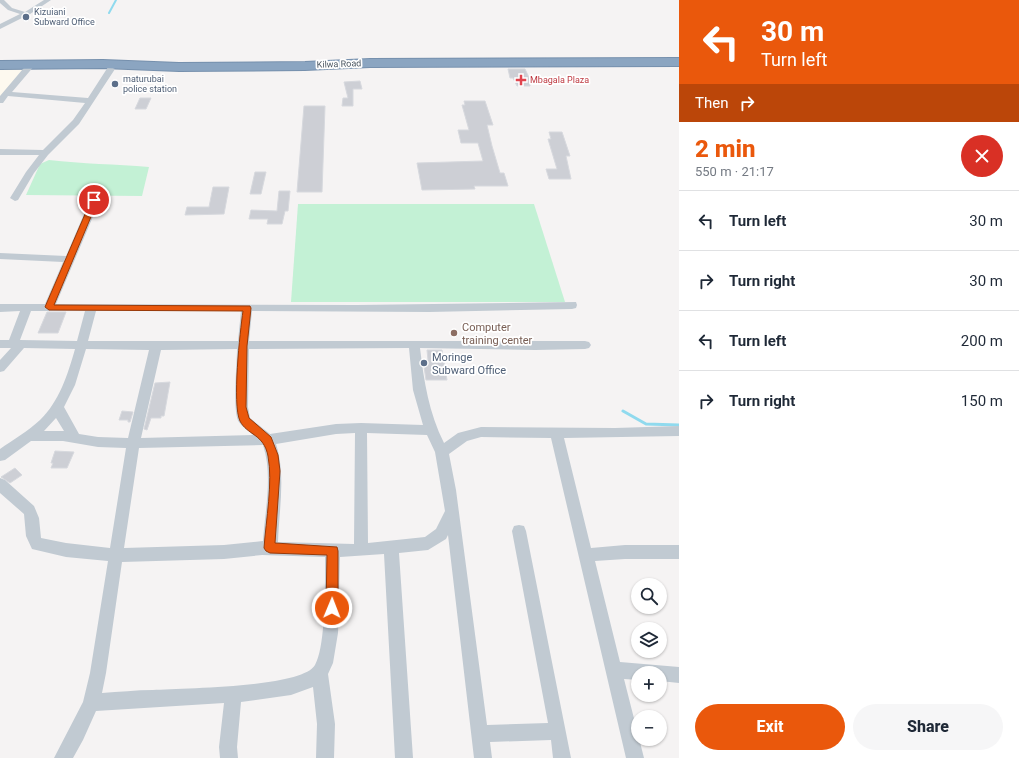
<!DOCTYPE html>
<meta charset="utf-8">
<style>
body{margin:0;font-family:Roboto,sans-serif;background:#f6f6f7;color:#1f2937;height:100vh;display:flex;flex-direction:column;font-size:15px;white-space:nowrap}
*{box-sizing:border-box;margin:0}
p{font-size:13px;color:#747a83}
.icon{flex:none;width:22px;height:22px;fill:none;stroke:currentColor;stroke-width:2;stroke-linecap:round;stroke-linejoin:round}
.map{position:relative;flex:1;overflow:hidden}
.drawer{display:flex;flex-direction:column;background:#fff;width:340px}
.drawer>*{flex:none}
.guide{background:#ea580c;color:#fff;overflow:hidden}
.fabs{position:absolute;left:631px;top:578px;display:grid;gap:8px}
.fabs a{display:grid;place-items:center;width:36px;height:36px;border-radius:50%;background:#fff;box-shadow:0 1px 3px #0004;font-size:20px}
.pin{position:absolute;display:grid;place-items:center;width:34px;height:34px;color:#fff;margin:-17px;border:2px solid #fff;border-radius:50%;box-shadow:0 1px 4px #0007}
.me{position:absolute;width:44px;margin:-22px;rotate:1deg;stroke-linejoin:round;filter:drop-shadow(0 0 3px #0008)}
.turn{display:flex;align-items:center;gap:14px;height:84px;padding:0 16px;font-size:18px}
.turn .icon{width:52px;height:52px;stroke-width:2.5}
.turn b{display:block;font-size:28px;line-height:34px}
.then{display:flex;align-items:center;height:38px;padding:0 16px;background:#0003;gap:8px;font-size:15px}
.round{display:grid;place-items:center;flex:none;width:42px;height:42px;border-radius:21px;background:#f6f6f7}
.overview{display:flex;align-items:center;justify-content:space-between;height:68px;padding:0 16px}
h1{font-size:24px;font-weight:800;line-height:30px;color:#ea580c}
.primary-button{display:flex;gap:8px;margin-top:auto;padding:8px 16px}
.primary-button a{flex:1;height:46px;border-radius:24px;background:#ea580c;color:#fff;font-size:16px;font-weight:800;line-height:46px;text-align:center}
.primary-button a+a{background:#f6f6f7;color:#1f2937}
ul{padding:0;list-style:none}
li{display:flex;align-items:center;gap:12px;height:60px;padding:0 16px;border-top:1px solid #e0e1e3}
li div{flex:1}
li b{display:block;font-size:15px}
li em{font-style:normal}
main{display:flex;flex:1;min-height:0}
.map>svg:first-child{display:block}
.commercial{fill:#fdf9ef}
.green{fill:#c3f1d5}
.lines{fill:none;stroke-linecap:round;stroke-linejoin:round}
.stream-far1{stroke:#90daee;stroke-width:2}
.stream{stroke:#90daee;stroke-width:3}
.building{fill:#cdcfd5;stroke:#d7d9de}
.highway-casing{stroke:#7690ad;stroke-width:2}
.street{fill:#c1cad2;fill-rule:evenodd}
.highway{fill:#8ba5c1;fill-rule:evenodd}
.route{fill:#ea580c;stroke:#983908}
.service-dot{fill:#5c6f8a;stroke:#fff;stroke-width:1.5}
.health-dot{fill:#e0444e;stroke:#fff;stroke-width:1.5}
.education-dot{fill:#8d6e63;stroke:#fff;stroke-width:1.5}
.labels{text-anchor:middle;stroke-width:3.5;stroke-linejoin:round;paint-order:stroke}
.far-service-label{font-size:9px;fill:#4e5e75;stroke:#fff;text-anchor:start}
.far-street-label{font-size:9px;fill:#4a5661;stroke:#fff}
.far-health-label{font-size:9px;fill:#be3a42;stroke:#fff;text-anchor:start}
.education-label{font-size:11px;fill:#785e54;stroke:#fff;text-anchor:start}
.service-label{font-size:11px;fill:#4e5e75;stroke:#fff;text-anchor:start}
</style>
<main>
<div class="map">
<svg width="679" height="758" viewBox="0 0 679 758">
<rect width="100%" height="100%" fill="#f5f3f3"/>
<polygon class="commercial" points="0,69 27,69 0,99"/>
<g class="green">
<path d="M 49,160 C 82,164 116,164 149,167 L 142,196 L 26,195 L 40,164 Z"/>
<polygon points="298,204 534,204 565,302 291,302"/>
</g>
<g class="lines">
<polyline class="stream-far1" points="109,13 116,0"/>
<polyline class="stream" points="623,411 646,424 679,425"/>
</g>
<g class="building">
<polygon points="508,69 525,69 532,84 530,84 530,86 517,86 513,78 510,78"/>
<polygon points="360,81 362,89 353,89 353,106 342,106 343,98 348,98 344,82"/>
<polygon points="140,98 151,98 146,109 135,109"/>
<polygon points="464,101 485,101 493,125 487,125 492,146 500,173 504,173 508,186 474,186 475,189 422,190 417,163 483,161 478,143 461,143 458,130 469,130 462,105 465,105"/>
<polygon points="304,106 325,106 322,192 297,192"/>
<polygon points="549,132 562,132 570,156 566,156 571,179 549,179 546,169 557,169 548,139 551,139"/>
<polygon points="255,172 266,172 261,194 250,194"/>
<polygon points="213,187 229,187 224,214 185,215 187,207 209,207"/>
<polygon points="279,191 290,191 288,211 285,211 282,224 267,224 268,219 249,219 251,210 277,211"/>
<polygon points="47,312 66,312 58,333 38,333"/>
<polygon points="427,350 442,350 447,380 426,380 423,360 428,360"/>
<polygon points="170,382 164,416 161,416 161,418 151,418 147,430 144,429 155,383"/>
<polygon points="122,411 133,412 130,422 128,422 128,420 119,420"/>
<polygon points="55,451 74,452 67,468 51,468 53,463 51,463"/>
<polygon points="15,468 22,475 10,483 1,477"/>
</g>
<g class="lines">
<g class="highway-casing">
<polygon id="highway" points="679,58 679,66 370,67 305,70 179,71 103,68 0,69 0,61 103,60 179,63 305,62 370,59"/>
</g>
<g class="street">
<polygon points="0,0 4,0 12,8 25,12 44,0 51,0 30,14 0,29 0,24 20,14 8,10 0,3"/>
<polygon points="28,63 31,63 35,65 12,92 88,98 108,67 111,67 115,69 79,124 48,155 34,173 18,200 15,201 10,198 26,172 39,155 0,155 0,149 43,150 73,120 85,103 8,96 3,103 0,103 0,96"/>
<path d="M 95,197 L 100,200 L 56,304 L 357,305 L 576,302 L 577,305 L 576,308 L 572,309 L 429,312 L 252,311 L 249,341 L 585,341 L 589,342 L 591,345 L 589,348 L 585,349 L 535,350 L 420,348 C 424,382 429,413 444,443 L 458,433 L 481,427 L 615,428 L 679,426 L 679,436 L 564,438 L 591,548 L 625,545 L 679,545 L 679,559 L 625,559 L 595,561 L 620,662 L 679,667 L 679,683 L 660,681 L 660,673 L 638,673 L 638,680 L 624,679 L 644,758 L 626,758 L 551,438 L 481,437 L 467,441 L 449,454 L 456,490 L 487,725 L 548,723 L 512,531 L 514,526 L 519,525 L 524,526 L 526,531 L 571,758 L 553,758 L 551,740 L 490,742 L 492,758 L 474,758 L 448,535 L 446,539 L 428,550 L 399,553 L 413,758 L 395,758 L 384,554 L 340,557 L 338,633 L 333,663 L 328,674 L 335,724 L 334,758 L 316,758 L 317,724 L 313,687 L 291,695 L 241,702 L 237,747 L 238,758 L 220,758 L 219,747 L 224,703 L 96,711 L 83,740 L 73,758 L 54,758 L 83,702 L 90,673 L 108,561 L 66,557 L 32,549 L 26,536 L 24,514 L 0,493 L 0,478 L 5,480 L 34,506 L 39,518 L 41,538 L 66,543 L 110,548 L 126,448 L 98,447 L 63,441 L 31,441 L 5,460 L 0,461 L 0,449 C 13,440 28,431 40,420 C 59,402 68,374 75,349 L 24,348 L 4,371 L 0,372 L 0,360 L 11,348 L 0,348 L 0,340 L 9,340 L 20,311 L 0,312 L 0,304 L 45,304 L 63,262 L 0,259 L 0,253 L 66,256 L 90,200 ZM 31,311 L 85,311 L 77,341 L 20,340 ZM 96,311 L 241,311 L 238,341 L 88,341 ZM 409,348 L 413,390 L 423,425 L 361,423 L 336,424 L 270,434 L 250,418 L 248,407 L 249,349 ZM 86,349 L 149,350 L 128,438 L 98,437 L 79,434 L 64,407 L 75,385 ZM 237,349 C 237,363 232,413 239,422 C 242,427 249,431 253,435 L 141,438 L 161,350 ZM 56,418 L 64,431 L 44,431 ZM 355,433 L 354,544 L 278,542 C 279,510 286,475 276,444 L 336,434 ZM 367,433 L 427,435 L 435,452 L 445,511 L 436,529 L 425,537 L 368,543 ZM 263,445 C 273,475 265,510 263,541 L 224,545 L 124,548 L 139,448 ZM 262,555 L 325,557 C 325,582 326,646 315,665 C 302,688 181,688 153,690 C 136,690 119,692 102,693 L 106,673 L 122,562 L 224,559 Z"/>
</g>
<use href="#highway" class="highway"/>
</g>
<path class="route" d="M 92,198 L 98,200 L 54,305 L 250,306 L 251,308 L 247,346 L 246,407 L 249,418 L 271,437 L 278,455 L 280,471 L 275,543 L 337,547 L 338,551 L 338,608 L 336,612 L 332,614 L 328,612 L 326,608 L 327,555 L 270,553 L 266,551 L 264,548 C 266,520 273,482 268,456 C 264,434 247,435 240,421 C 232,404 240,332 243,311 L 49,310 L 45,307 Z"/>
<g class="service-dot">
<circle cx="26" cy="17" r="4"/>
<circle cx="115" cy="84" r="4"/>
<circle cx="424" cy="363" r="4"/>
</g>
<path class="health-dot" d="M519 74h4v4h4v4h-4v4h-4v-4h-4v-4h4z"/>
<circle class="education-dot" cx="454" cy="333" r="4"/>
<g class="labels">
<g class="far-service-label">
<text x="34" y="15">Kizuiani<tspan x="34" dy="10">Subward Office</tspan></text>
<text x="123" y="82">maturubai<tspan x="123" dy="10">police station</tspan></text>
</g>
<g class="far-street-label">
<text transform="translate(339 64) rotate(-2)" y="3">Kilwa Road</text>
</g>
<g class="far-health-label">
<text x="530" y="83">Mbagala Plaza</text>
</g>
<g class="education-label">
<text x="462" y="331">Computer<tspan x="462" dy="13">training center</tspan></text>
</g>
<g class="service-label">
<text x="432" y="361">Moringe<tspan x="432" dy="13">Subward Office</tspan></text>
</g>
</g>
</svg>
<div class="fabs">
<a><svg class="icon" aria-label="search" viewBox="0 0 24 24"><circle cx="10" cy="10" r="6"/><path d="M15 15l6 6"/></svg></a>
<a><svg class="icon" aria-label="layers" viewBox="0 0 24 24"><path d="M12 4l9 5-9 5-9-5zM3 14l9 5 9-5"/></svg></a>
<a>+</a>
<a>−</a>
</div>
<div class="pin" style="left:94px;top:200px;background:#d93025"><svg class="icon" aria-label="arrive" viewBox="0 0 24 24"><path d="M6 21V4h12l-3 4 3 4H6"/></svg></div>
<svg class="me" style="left:332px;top:608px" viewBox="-20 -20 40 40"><circle r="17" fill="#ea580c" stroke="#fff" stroke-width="3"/><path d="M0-11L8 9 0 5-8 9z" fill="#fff"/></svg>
</div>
<section class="drawer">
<div class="guide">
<div class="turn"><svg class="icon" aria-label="left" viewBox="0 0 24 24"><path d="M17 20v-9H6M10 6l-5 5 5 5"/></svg><div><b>30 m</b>Turn left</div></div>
<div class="then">Then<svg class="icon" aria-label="right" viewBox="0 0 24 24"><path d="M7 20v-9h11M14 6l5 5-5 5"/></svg></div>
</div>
<div class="overview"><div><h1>2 min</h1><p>550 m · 21:17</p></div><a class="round" style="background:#d93025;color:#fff"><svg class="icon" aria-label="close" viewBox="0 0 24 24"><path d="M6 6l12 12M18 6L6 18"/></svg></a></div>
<ul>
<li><svg class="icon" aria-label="left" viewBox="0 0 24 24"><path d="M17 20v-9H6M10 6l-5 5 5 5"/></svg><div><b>Turn left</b></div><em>30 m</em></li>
<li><svg class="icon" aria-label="right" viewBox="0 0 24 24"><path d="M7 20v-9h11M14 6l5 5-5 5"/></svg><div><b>Turn right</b></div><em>30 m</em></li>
<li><svg class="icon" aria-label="left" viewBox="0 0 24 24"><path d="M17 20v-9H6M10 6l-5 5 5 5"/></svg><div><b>Turn left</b></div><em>200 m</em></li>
<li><svg class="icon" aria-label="right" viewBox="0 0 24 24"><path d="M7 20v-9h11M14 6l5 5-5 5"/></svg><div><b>Turn right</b></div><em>150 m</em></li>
</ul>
<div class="primary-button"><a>Exit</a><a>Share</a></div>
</section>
</main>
